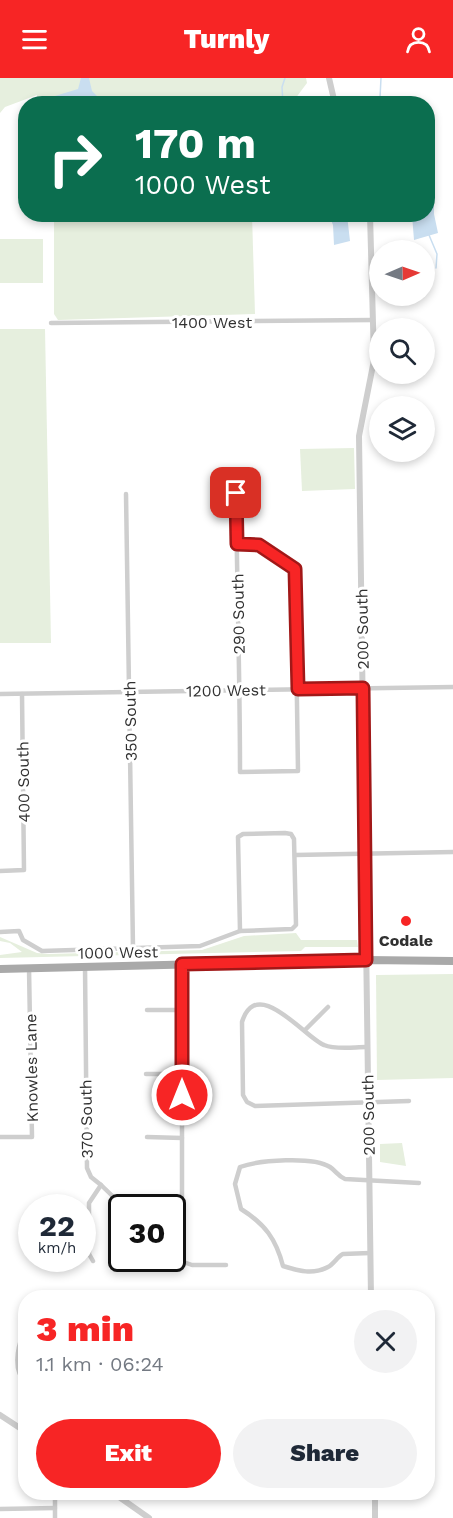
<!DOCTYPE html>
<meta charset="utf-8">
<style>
body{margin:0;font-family:"Work Sans",sans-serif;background:#f2f2f3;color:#1f2937;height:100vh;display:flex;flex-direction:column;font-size:22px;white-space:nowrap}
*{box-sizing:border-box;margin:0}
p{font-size:20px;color:#747a83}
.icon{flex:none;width:33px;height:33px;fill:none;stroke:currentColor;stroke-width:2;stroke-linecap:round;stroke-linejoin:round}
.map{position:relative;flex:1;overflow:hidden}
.panel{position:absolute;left:18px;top:1212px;width:417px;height:210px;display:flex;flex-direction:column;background:#fff;border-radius:24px;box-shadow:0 3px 9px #0003}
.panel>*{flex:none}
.hud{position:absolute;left:18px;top:18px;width:417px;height:126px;border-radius:24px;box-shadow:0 3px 9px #0003;background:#0b6e4f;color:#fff;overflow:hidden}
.needle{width:39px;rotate:88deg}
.buttons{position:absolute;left:369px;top:162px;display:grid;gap:12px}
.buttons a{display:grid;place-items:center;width:66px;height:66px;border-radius:50%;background:#fff;box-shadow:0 3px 9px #0003;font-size:30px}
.speed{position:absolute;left:18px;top:1116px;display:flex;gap:12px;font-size:30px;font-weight:700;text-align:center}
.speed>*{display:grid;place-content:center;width:78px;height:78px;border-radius:50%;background:#fff;box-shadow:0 3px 9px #0003;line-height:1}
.speed small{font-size:15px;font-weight:400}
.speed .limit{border:3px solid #111;border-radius:9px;background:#fff;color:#111}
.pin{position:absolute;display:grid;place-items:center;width:51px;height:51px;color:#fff;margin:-26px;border-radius:12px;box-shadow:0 3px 9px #0006}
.me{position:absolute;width:66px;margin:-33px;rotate:0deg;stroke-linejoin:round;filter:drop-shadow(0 0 4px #0008)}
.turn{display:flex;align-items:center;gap:21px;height:126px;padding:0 18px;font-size:27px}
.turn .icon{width:78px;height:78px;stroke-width:2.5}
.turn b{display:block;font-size:42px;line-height:51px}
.round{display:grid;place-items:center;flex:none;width:63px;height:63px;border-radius:32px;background:#f2f2f3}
.overview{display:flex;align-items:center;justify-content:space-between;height:102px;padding:0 18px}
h1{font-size:36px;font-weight:800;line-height:45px;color:#f72525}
.button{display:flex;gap:12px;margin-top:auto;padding:12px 18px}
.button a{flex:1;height:69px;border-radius:36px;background:#f72525;color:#fff;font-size:24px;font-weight:800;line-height:69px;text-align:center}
.button a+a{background:#f2f2f3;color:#1f2937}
header{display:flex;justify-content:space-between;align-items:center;height:78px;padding:0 18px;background:#f72525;color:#fff;font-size:27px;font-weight:800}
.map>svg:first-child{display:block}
.green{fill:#e6efde}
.water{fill:#c9def0}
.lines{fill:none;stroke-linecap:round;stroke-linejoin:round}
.stream{stroke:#c9def0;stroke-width:1.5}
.minor{stroke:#cecece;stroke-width:4.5}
.tertiary{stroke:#cecece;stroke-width:6}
.primary{stroke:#a9a9a9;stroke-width:8}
.route-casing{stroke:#a11818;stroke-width:15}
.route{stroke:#f72525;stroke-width:10}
.poi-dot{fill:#f72525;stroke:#fff;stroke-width:2}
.labels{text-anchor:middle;stroke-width:6;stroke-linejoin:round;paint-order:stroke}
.street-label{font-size:16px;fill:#313131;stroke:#fff}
.poi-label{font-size:16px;font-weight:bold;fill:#313131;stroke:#fff}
</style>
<header><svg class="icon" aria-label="menu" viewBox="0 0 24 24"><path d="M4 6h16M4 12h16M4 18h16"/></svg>Turnly<svg class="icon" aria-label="person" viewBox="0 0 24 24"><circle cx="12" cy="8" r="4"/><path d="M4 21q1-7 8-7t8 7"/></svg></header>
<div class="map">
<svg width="453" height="1440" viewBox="0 0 453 1440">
<rect width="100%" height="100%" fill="#fff"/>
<g class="green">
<polygon points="0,0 306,0 307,5 292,25 38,26 37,17 5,29 0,35"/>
<polygon points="54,137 252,137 255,236 58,242 54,236"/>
<rect x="0" y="161" width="43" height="44"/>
<polygon points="0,251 45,251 51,565 0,565"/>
<polygon points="354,370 355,411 302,413 300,371"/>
<polygon points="296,855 301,862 357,862 358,869 305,869 301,873 0,880 0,877 22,874 10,865 0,863 0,859 37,875 48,876 202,872 244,858"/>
<polygon points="453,896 453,1000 377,1002 376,897"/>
<polygon points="402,1065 406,1088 380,1084 380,1066"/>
<polygon points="367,1216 367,1220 246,1219 246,1217"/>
</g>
<g class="water">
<polygon points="81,0 89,0 92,13 104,25 47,25 55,18 78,11"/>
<polygon points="428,113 434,116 434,136 438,155 414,162 412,137 428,136"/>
<polygon points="329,137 347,137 350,163 334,167 333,147"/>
</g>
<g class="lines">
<g class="stream">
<polyline points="381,0 380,20 383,26"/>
<polyline points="283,26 282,9 285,0"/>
<polyline points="429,157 437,176 436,190"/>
</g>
<g class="minor">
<polyline points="51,245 373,242"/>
<path d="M 236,415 C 237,508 240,601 240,694 L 298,693 L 295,491 L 259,467 L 237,466"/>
<polyline points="126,416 133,870"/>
<polyline points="0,616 453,609"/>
<polygon points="285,755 291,756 294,761 296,847 292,851 240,853 238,759 243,756"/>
<polyline points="295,777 453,774"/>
<polyline points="0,793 24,792 22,616"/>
<polyline points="0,854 19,853 23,862 42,873 200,868 240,853"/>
<polyline points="85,888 87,1090 91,1099 101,1107 89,1125 89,1176 93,1183"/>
<polyline points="147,932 182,932"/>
<polyline points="305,952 328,929"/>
<path d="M 366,969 C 354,969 336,972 324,967 C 306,961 257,896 242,944 L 243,1017 L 247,1024 L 255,1028 L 409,1023"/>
<polyline points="146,996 182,996"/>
<polyline points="0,1059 32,1059 29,890"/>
<polyline points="147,1059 182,1060"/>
<polyline points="101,1107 125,1130"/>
<polyline points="172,1139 182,1123 182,886"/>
<path d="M 370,1175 L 343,1176 C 337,1179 334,1186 328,1189 C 313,1197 299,1193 283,1188 C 276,1161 265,1146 241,1131 L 235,1106 L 240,1089 C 259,1082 313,1078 330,1089 C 336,1093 338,1098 345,1101 L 419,1105"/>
<polyline points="172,1180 192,1187 226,1187"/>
<path d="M 23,1257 C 17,1271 13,1294 26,1304"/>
<polyline points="55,1414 55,1440"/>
<polyline points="0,1431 55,1430"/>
</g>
<g class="tertiary">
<polyline points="329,0 335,26"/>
<polyline points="370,136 374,282 359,358 371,1220"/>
<polyline points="0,1337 26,1354"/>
<polyline points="112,1414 149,1440"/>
<polyline points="375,1414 375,1440"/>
</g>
<polyline class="primary" points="0,891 366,882 453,883"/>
</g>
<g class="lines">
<g class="route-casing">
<polyline id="route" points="182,1017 182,886 366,882 363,610 298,611 295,491 259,467 237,466 236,415"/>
</g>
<use href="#route" class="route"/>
</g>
<circle class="poi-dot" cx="406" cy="843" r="6"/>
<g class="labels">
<g class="street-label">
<text x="212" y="250">1400 West</text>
<text transform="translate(238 536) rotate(-91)" y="6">290 South</text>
<text transform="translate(362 551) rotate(-91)" y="6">200 South</text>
<text transform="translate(226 612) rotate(-1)" y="6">1200 West</text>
<text transform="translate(130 643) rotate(-91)" y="6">350 South</text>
<text transform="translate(23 704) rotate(-91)" y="6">400 South</text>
<text transform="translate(118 874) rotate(-1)" y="6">1000 West</text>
<text transform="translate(31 990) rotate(-91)" y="6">Knowles Lane</text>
<text transform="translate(368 1037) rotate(-91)" y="6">200 South</text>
<text transform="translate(86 1041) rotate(-91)" y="6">370 South</text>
</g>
<g class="poi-label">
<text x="406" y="868">Codale</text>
</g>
</g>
</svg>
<div class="buttons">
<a><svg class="needle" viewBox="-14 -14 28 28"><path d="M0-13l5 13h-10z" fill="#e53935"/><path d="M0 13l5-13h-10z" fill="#747a83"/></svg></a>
<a><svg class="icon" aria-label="search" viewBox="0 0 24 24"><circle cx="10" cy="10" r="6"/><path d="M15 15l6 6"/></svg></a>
<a><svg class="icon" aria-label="layers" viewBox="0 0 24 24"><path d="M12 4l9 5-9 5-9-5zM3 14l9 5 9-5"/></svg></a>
</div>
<div class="speed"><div>22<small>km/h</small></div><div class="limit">30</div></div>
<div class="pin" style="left:236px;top:415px;background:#d93025"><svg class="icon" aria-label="arrive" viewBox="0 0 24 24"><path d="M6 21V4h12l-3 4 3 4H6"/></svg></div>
<svg class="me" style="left:182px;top:1017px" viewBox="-20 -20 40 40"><circle r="17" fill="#f72525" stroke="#fff" stroke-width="3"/><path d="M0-11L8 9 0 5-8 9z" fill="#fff"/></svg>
<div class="hud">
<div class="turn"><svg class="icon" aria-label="right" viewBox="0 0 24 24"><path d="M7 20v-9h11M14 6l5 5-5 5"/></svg><div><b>170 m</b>1000 West</div></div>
</div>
<section class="panel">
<div class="overview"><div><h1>3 min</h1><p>1.1 km · 06:24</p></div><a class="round"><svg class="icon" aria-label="close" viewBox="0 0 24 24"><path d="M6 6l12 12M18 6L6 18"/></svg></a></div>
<div class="button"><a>Exit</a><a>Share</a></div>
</section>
</div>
